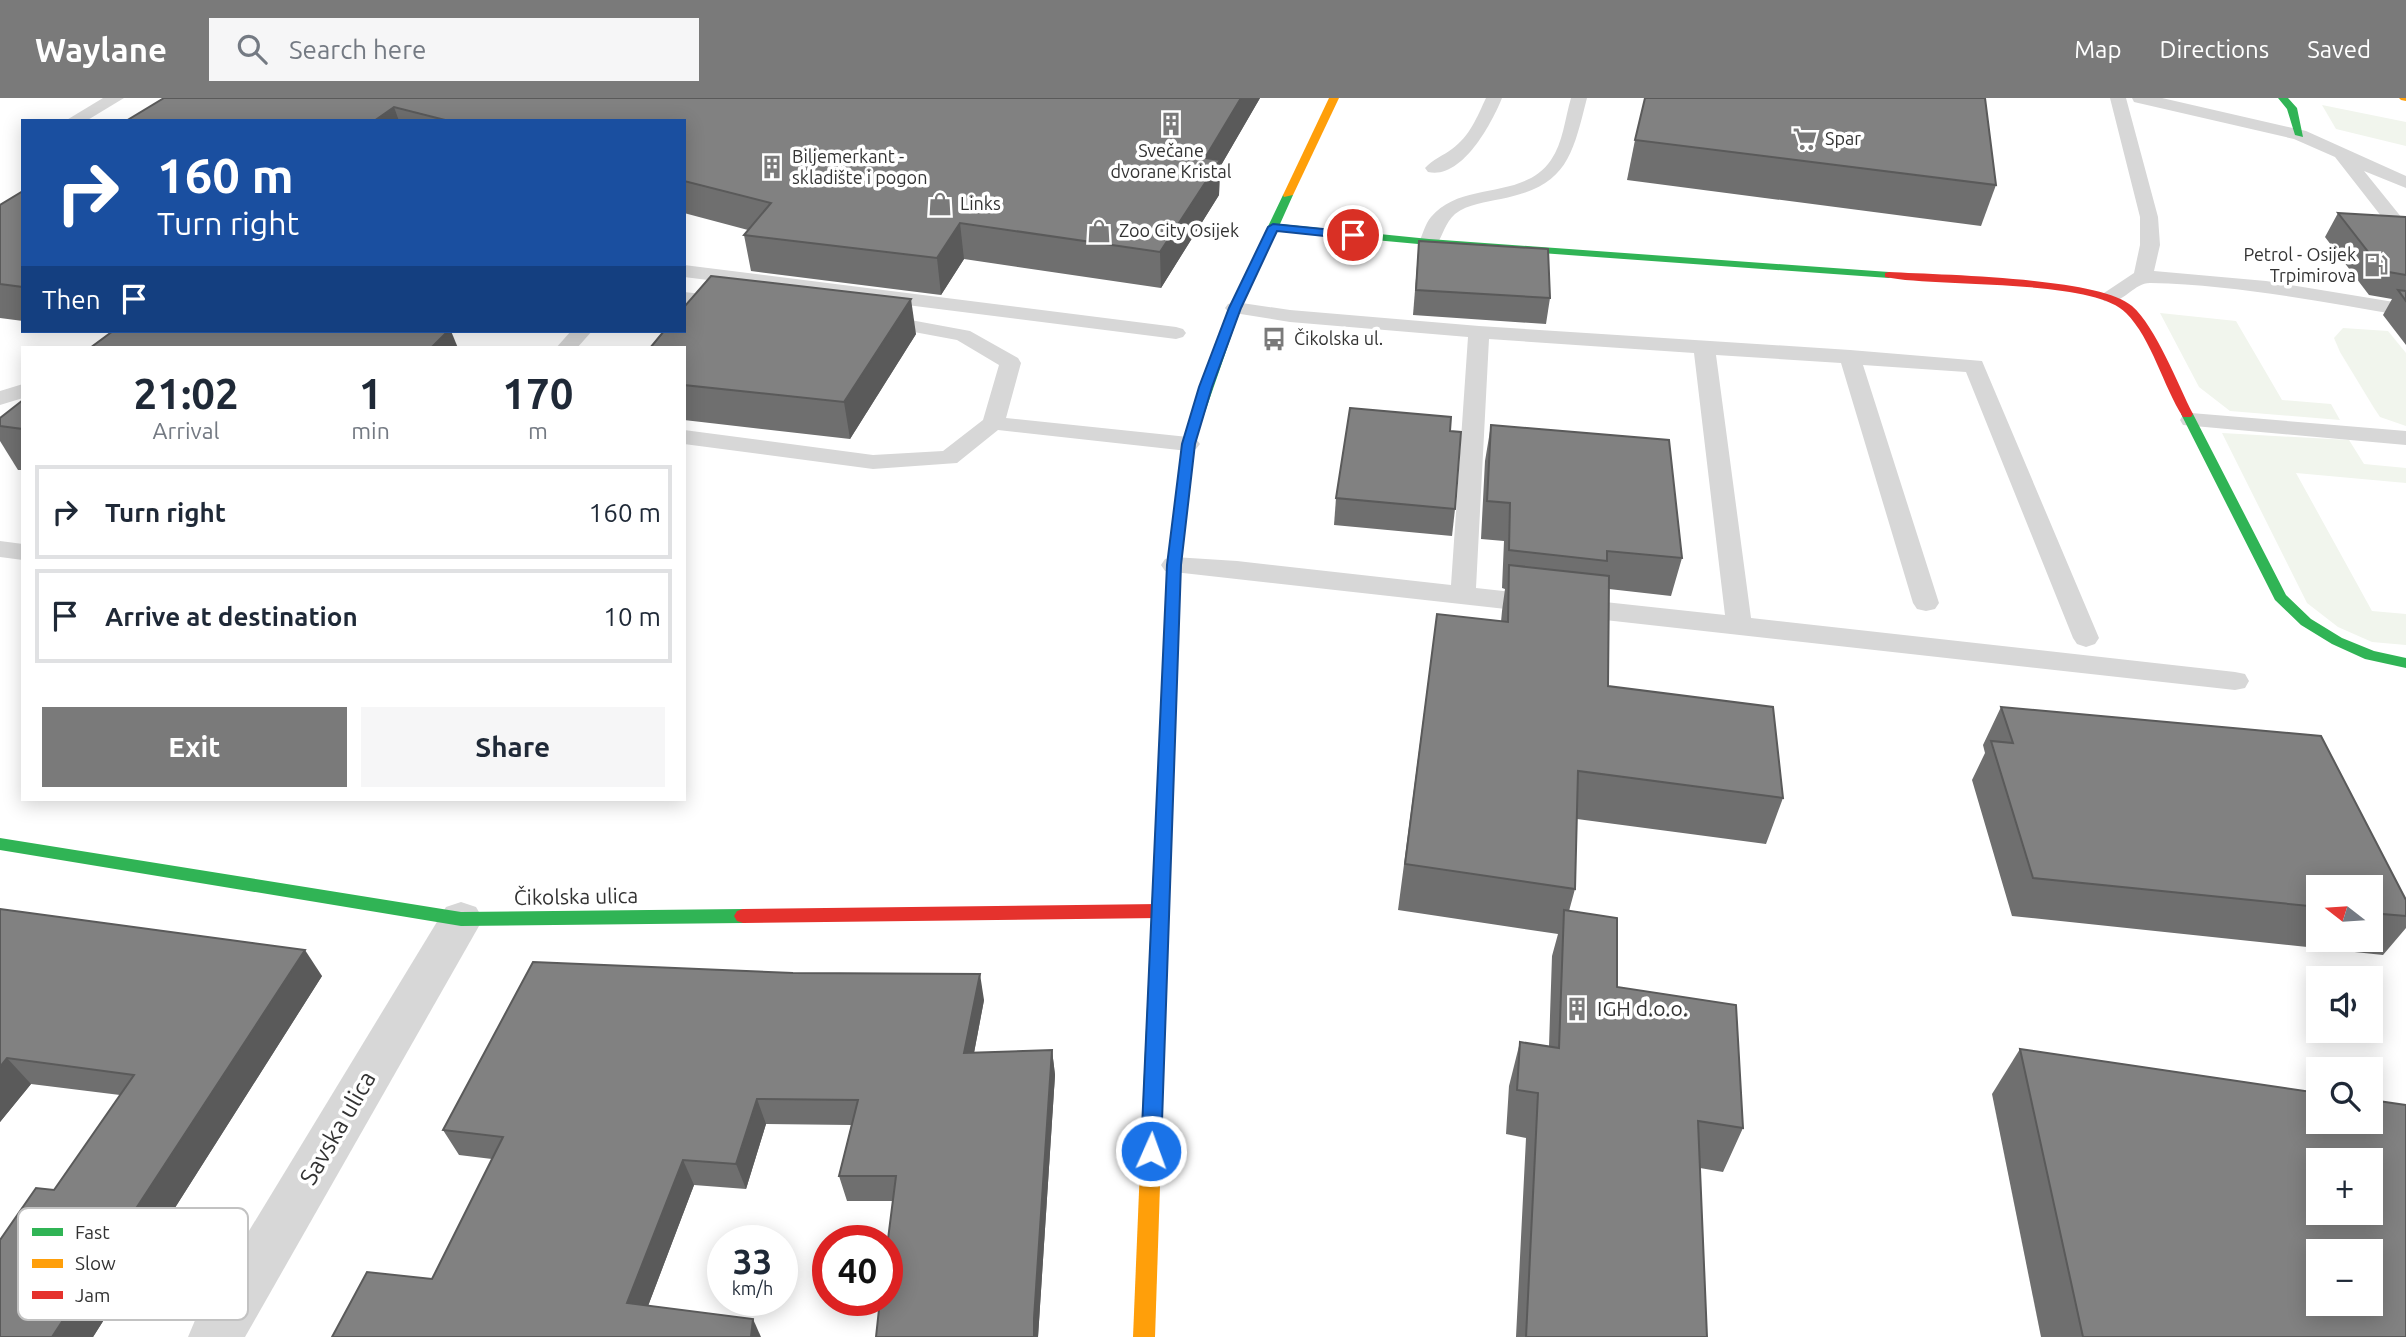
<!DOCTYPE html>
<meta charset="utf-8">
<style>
body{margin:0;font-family:Ubuntu,sans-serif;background:#f6f6f7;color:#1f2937;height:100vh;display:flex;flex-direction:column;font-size:26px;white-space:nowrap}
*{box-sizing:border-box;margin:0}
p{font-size:23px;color:#747a83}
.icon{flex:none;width:38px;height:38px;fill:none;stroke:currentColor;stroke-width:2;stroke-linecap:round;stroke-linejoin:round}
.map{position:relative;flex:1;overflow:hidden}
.side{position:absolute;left:21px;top:248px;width:665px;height:455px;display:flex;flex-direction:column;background:#fff;border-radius:0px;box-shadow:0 4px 18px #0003}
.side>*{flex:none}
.banner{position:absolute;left:21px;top:21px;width:665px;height:214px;border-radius:0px;box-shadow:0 4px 18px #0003;background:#1a4fa0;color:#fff;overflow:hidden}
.needle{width:46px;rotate:287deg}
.tools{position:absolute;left:2306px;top:777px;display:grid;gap:14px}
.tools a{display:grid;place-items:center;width:77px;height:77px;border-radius:0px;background:#fff;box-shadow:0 4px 18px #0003;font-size:35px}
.speed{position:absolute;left:707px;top:1127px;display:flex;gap:14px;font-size:35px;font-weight:700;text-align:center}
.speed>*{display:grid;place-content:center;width:91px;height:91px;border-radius:50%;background:#fff;box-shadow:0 4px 18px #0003;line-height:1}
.speed small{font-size:18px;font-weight:400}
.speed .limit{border:10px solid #d22;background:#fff;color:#111}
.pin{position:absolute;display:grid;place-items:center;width:60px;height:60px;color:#fff;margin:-30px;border:4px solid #fff;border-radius:50%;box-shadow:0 2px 7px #0007}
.me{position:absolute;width:77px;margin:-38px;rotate:2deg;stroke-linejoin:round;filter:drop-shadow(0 0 5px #0008)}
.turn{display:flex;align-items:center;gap:24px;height:147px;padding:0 21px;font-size:32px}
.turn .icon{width:91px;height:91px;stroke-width:2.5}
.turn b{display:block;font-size:49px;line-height:60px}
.then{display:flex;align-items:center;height:66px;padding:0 21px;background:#0003;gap:14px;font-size:26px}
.eta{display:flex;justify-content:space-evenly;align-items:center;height:119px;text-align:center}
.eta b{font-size:42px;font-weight:600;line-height:49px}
.button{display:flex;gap:14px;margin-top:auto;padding:14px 21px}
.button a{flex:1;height:80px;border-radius:0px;background:#7a7a7a;color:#fff;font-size:28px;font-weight:600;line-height:80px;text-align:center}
.button a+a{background:#f6f6f7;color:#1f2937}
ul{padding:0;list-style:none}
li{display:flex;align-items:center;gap:21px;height:94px;margin:0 14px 10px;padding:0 7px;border:4px solid #e0e1e3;border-radius:0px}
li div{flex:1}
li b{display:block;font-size:26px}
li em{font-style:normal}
header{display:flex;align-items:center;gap:42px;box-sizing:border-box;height:98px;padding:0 35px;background:#7a7a7a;color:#fff}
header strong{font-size:33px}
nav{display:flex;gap:38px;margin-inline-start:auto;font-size:24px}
.search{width:490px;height:63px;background:#f6f6f7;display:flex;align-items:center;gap:18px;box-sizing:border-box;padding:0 24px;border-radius:0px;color:#747a83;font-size:26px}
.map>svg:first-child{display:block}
.green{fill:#f1f5ed}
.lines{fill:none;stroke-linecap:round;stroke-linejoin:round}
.lane{fill:#d7d7d7;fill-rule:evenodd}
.street{fill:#d7d7d7;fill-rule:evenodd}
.fast{fill:#30b455;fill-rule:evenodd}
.slow{fill:#ff9f0a;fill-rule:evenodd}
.jam{fill:#e5322d;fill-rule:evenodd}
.wall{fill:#6f6f6f;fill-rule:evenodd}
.shaded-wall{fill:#5a5a5a}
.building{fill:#818181;stroke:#5a5a5a;stroke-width:2;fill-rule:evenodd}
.route{fill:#1a73e8;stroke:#114b97;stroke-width:2}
.labels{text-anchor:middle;stroke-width:7;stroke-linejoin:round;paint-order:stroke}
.far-poi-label{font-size:18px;fill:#333;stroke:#fff;text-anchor:start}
.street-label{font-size:21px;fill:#333;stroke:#fff}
.poi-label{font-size:21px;fill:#333;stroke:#fff;text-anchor:start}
.near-street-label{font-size:24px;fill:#333;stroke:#fff}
.key{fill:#fff;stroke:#c2c2c2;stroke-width:2}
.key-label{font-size:19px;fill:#333}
</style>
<header>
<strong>Waylane</strong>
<div class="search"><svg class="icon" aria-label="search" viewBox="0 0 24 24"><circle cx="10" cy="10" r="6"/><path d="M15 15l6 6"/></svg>Search here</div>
<nav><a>Map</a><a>Directions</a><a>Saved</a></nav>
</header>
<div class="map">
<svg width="2406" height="1239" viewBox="0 0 2406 1239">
<rect width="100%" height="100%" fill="#fff"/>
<g class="green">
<polygon points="2322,7 2406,24 2406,48 2336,31"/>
<polygon points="2160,215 2236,223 2282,302 2331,306 2340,322 2230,313 2199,289"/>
<polygon points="2343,230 2388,233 2406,255 2406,328 2380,319 2374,310 2340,254 2334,240"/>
<polygon points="2222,335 2349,342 2364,366 2406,370 2406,385 2296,375 2372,513 2406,516 2406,547 2372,544 2338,529 2307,505"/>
</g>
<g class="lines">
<g class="lane">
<polygon points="103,0 124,0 86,23 65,23"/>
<path d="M 1486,0 L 1502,0 C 1492,25 1462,82 1428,74 L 1425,70 C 1432,62 1444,57 1452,51 C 1470,38 1477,19 1486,0 Z"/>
<path d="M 1571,0 L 1587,0 C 1572,59 1567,88 1501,101 C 1486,104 1468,106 1455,116 C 1445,125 1443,137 1436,148 L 1422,148 L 1419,144 C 1423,136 1425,126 1431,119 C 1462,82 1523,103 1551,62 C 1563,45 1565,20 1571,0 Z"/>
<path d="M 2110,0 L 2126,0 L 2158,119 L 2160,147 L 2154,173 L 2266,183 L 2406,206 L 2406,218 C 2322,204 2237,187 2151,185 C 2133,184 2124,208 2104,203 L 2101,199 L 2104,195 L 2134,175 L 2140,147 L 2140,119 Z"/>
<polygon points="2132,0 2162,0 2306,33 2406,78 2406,90 2364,73 2406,125 2406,143 2399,141 2335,59 2294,41 2134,4"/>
<polygon points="684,167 1176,229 1183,231 1186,235 1183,239 1176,241 684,179"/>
<polygon points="684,194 730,199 737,201 740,205 737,209 730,211 684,206"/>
<path d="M 1235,204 L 1290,212 L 1479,228 L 1850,252 L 1982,263 L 2099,540 L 2095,546 L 2086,549 L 2077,546 L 2073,540 L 1966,274 L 1863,267 L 1939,505 L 1935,511 L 1926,513 L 1917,511 L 1913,505 L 1841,265 L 1716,257 L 1751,520 L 2235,574 L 2245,576 L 2249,583 L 2245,590 L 2235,592 L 1165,473 L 1161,467 L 1165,461 L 1174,459 L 1237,463 L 1451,487 L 1468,239 L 1290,224 L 1228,214 L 1225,210 L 1228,206 ZM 1489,241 L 1694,255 L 1725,517 L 1476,490 Z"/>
<polygon points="878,216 970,233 1018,260 1021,265 1006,320 1188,339 1196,341 1200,346 1196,351 1188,353 998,332 957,365 873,371 684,346 684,332 873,357 943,353 983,322 999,267 957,242 871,226 868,222 871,218"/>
<polygon points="571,233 592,233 577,250 556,250"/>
<polygon points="23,286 23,300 0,307 0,293"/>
<polygon points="2191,315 2406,333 2406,347 2183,327 2180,322 2183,317"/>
<polygon points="0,443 23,446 23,462 0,459"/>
</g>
<polygon class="street" points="461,804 476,809 483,821 245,1239 188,1239 196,1220 446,809"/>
<g class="fast">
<polygon points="2278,0 2288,0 2297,10 2303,39 2295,37 2287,11"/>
<polygon points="1288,94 1293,97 1280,126 1429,141 1889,174 1895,177 1889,180 1429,147 1277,133 1241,210 1194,346 1181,467 1163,997 1160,1003 1153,1005 1146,1003 1143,997 1167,467 1182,346 1229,210 1283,97"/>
<polygon points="2187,312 2193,316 2286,497 2311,521 2342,540 2374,553 2406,560 2406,570 2365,561 2332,546 2301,527 2275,502 2181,316"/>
<polygon points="0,740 461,814 743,811 749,813 752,818 749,823 743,825 461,828 0,752"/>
</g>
<g class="slow">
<polygon points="1329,0 1339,0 1293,97 1284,99 1283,97"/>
<polygon points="2399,0 2406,0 2406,3 2401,2"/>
<polygon points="1153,989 1160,991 1163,997 1155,1239 1133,1239 1143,997 1146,991"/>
</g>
<g class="jam">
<path d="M 1889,174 C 1940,177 2099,179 2132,208 C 2156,229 2178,287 2193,316 L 2191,319 L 2183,319 C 2163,288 2152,241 2126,215 C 2093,180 1938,190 1885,179 L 1885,175 Z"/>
<polygon points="1159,806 1165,808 1168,813 1165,818 1159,820 743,825 737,823 734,818 737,813 743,811"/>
</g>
</g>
<g class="wall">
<polygon points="164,0 1260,0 1220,69 1219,97 1161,190 964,161 941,197 751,173 744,137 748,132 684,115 684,23 126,23"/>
<polygon points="1635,42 1996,87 1981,128 1627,82"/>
<polygon points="23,93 23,223 0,220 0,107"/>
<polygon points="2338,115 2406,119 2406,247 2383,217 2392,201 2369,197 2325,139"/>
<polygon points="1419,143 1550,200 1546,226 1413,217"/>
<polygon points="916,236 850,341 684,322 684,250"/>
<polygon points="23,302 23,372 18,372 0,343 0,320"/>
<polygon points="1491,327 1682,460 1671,498 1609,491 1608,588 1783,700 1766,746 1577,721 1575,791 1569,813 1617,889 1743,1030 1723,1074 1700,1070 1707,1239 1516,1239 1526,1040 1506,1036 1509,988 1520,944 1549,948 1552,858 1558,836 1398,812 1437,516 1501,524 1502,513 1505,491 1502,490 1504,443 1481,441 1485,363"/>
<polygon points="1450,333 1455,411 1452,438 1334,427 1336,400"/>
<path d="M 2001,609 L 2406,802 L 2406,830 L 2383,857 L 2012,818 L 1972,682 L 1985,655 L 1983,647 ZM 2319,789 L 2371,789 L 2371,842 L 2319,842 Z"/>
<polygon points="0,811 322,878 93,1239 0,1239 120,997 31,986 0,1024"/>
<polygon points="984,902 974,955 1052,952 1055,977 1038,1239 876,1239 893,1103 847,1103 839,1078 852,1027 766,1026 746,1091 694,1087 648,1208 432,1181 492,1061 459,1057 443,1032"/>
<polygon points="2020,951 2406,1239 2041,1239 1992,996"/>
</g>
<g class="shaded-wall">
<polygon points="1241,0 1260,0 1220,69 1219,97 1161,190 1160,154 1205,60"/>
<polygon points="394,9 399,23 374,23"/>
<polygon points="960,125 964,161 941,197 937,160"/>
<polygon points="911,201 916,236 850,341 844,304"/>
<polygon points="448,233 451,233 458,250 431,250"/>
<polygon points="305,852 322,878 93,1239 52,1239"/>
<polygon points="980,876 984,902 969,981 964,955"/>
<polygon points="1052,952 1055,977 1038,1239 1034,1239 1034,1220"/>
<polygon points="7,960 31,986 0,1024 0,969"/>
<polygon points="757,1001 766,1026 746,1091 736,1066"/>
<polygon points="683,1062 694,1087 640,1229 627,1205"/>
<polygon points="753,1221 761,1239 751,1239"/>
</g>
<g class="building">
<polygon points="164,0 1241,0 1205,60 1220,62 1160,154 960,125 937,160 744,137 771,105 684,83 684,23 449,23 394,9 374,23 126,23"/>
<polygon points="1645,0 1985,0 1996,87 1635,42"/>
<polygon points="23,93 23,189 0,186 0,107"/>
<polygon points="2338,115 2406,119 2406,177 2383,173"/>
<polygon points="1419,143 1548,151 1550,200 1416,192"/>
<polygon points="711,178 911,201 844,304 684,287 684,250 650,250 664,233 684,233 684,209"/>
<polygon points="2398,192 2406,193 2406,203"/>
<polygon points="113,233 448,233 431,250 90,250"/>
<polygon points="23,302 23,331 0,328 0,320"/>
<polygon points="1350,310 1451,319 1450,333 1461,334 1455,411 1336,400"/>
<polygon points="1491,327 1669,342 1682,460 1607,453 1607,463 1509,452 1510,405 1487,403"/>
<polygon points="1509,467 1609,478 1608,588 1773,609 1783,700 1578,673 1575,791 1405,766 1437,516 1508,524"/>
<polygon points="2001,609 2321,638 2406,802 2406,818 2371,815 2371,789 2319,789 2319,809 2033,780 1991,643 2013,645"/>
<polygon points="0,811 305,852 52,1239 0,1239 0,1142 36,1090 54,1092 134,977 7,960 0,969"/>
<polygon points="1564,812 1617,820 1617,889 1736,907 1743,1030 1698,1023 1707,1239 1526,1239 1538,995 1517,992 1520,944 1559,950"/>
<polygon points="533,864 793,875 980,876 964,955 1052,952 1034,1220 1034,1239 876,1239 880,1202 887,1202 887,1149 896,1078 839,1078 858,1002 757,1001 736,1066 683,1062 627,1205 753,1221 751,1239 332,1239 367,1174 432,1181 503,1039 443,1032"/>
<path d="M 2020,951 L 2319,995 L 2319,1024 L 2371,1024 L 2371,1002 L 2406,1007 L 2406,1239 L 2083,1239 ZM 2319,1062 L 2371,1062 L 2371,1115 L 2319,1115 ZM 2319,1153 L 2371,1153 L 2371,1206 L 2319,1206 Z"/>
</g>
<polygon class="route" points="1273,126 1353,134 1359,137 1353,141 1277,133 1241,210 1212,289 1195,346 1181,467 1161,1053 1158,1059 1151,1062 1144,1059 1141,1053 1167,467 1182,346 1199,289 1229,210 1268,129"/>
<defs>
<g id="building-bare" transform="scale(1.89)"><path d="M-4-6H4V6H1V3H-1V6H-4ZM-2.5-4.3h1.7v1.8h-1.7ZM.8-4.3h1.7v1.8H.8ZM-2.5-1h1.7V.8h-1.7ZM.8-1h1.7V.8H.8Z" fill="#7a7a7a" stroke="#fff" stroke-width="2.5" paint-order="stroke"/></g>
<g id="supermarket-bare" transform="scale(1.89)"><path d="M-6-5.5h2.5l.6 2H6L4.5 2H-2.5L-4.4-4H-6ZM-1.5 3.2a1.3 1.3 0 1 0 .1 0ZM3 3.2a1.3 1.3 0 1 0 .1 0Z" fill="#7a7a7a" stroke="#fff" stroke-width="2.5" paint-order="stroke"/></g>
<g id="shop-bare" transform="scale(1.89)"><path d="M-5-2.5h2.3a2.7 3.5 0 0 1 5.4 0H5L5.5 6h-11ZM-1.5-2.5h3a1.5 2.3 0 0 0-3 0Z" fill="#7a7a7a" stroke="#fff" stroke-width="2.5" paint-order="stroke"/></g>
<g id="fuel-bare" transform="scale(1.89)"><path d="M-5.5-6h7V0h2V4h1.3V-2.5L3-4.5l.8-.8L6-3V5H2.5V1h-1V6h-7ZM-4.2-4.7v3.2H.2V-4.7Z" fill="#7a7a7a" stroke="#fff" stroke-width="2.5" paint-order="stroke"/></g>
<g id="bus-bare" transform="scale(1.89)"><path d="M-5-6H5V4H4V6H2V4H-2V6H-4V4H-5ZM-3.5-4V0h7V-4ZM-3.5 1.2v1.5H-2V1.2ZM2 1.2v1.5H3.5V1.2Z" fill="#7a7a7a" stroke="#fff" stroke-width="2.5" paint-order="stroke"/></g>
</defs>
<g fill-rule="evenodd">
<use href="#building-bare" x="1171" y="26"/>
<use href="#supermarket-bare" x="1805" y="41"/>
<use href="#building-bare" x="772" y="69"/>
<use href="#shop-bare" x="940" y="106"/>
<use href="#shop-bare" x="1099" y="133"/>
<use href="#fuel-bare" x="2376" y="167"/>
<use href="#bus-bare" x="1274" y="241"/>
<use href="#building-bare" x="1577" y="911"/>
</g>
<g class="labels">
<g class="far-poi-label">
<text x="1825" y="47">Spar</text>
<text x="1171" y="59" text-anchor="middle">Svečane<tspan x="1171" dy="21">dvorane Kristal</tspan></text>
<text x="792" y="65">Biljemerkant -<tspan x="792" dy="21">skladište i pogon</tspan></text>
<text x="960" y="112">Links</text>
<text x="1119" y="139">Zoo City Osijek</text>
<text x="2356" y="163" text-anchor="end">Petrol - Osijek<tspan x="2356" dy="21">Trpimirova</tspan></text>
<text x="1294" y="247">Čikolska ul.</text>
</g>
<g class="street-label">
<text transform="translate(576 799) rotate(-1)" y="7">Čikolska ulica</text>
</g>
<g class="poi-label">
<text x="1597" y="918">IGH d.o.o.</text>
</g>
<g class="near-street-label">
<text transform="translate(338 1030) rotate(-60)" y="8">Savska ulica</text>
</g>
</g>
<rect x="18" y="1110" width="230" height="112" rx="10" class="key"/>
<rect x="32" y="1130" width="31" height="8" fill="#30b455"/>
<rect x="32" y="1161" width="31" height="9" fill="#ff9f0a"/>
<rect x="32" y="1193" width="31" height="8" fill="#e5322d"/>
<g class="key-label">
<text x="75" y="1141">Fast</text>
<text x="75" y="1172">Slow</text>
<text x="75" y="1204">Jam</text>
</g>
</svg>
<div class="tools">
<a><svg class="needle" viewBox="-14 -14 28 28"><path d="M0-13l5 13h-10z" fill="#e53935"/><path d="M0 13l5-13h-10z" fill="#747a83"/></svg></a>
<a><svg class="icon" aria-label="sound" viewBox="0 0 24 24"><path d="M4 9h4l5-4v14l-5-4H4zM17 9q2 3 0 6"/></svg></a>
<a><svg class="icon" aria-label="search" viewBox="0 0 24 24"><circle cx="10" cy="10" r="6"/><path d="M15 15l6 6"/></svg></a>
<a>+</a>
<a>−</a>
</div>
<div class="speed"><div>33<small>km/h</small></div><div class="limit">40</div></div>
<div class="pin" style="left:1353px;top:137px;background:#d93025"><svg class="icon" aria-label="arrive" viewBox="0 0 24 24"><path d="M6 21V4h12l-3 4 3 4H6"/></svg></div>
<svg class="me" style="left:1151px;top:1053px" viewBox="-20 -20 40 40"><circle r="17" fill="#1a73e8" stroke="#fff" stroke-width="3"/><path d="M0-11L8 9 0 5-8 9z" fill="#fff"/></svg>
<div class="banner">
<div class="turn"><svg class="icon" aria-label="right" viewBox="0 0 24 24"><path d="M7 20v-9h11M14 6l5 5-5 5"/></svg><div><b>160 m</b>Turn right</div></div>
<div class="then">Then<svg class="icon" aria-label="arrive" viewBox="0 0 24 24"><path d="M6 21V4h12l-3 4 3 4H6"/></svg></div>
</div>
<section class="side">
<div class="eta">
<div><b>21:02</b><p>Arrival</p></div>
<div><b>1</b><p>min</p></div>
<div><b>170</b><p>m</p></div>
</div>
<ul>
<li><svg class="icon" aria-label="right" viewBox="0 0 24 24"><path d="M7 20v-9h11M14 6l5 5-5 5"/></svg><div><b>Turn right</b></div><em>160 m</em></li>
<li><svg class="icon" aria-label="arrive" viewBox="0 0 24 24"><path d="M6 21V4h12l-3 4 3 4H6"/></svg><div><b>Arrive at destination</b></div><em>10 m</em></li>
</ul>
<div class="button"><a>Exit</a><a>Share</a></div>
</section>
</div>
